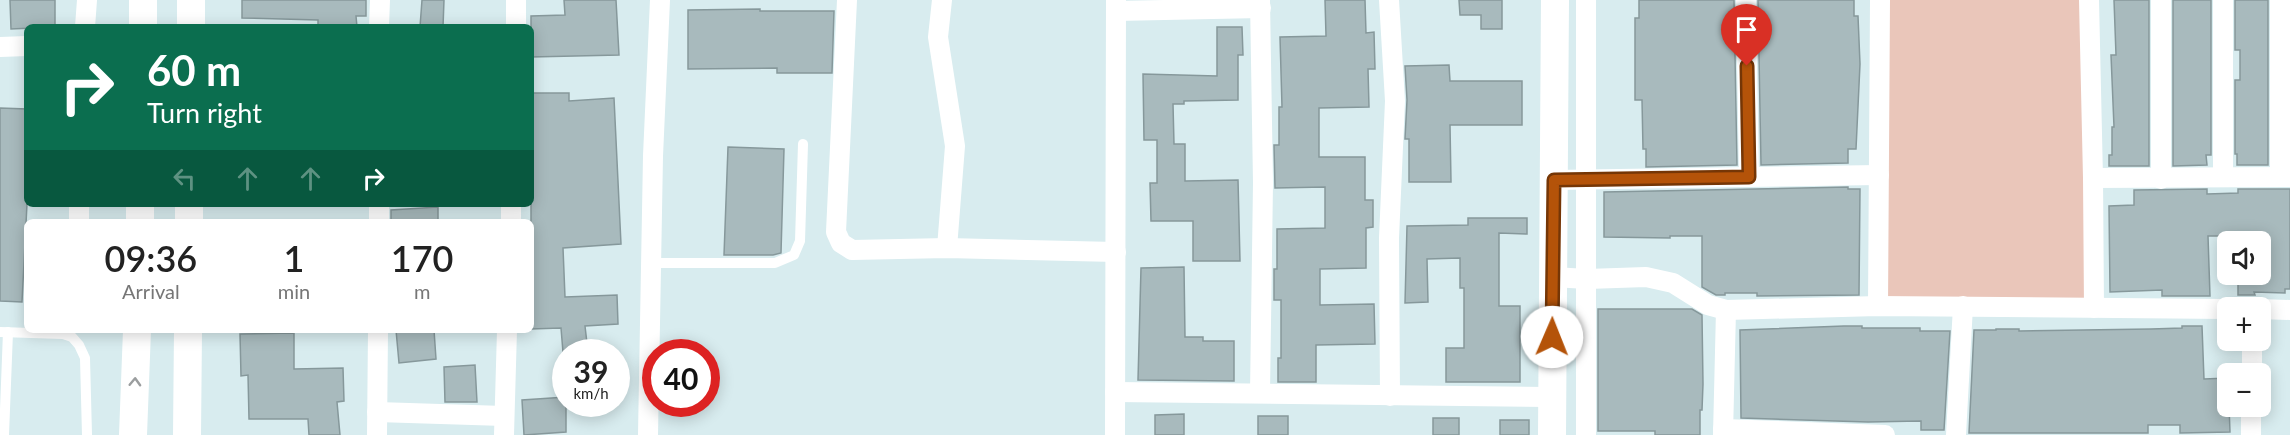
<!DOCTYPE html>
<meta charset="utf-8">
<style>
body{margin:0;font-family:Lato,sans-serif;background:#f6f6f6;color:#222;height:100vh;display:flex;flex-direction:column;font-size:22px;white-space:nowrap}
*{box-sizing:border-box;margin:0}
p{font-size:20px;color:#767676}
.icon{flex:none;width:33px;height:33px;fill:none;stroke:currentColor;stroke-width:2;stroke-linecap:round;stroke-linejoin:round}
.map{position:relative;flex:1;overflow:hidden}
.details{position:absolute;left:24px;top:219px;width:510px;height:114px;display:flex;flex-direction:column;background:#fff;border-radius:9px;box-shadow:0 3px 15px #0003}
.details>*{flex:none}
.banner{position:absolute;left:24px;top:24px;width:510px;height:183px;border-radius:9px;box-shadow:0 3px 15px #0003;background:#0b6e4f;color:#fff;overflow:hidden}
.controls{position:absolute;left:2217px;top:231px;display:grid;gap:12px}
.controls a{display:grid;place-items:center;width:54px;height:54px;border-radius:9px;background:#fff;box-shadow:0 3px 15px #0003;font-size:30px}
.speed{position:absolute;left:552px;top:339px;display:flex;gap:12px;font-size:30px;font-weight:700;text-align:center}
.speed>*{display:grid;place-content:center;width:78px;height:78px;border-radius:50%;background:#fff;box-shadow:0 3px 15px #0003;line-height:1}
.speed small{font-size:15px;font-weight:400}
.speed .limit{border:9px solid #d22;background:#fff;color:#111}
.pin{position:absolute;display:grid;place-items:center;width:51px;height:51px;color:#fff;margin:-62px -26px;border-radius:50% 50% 50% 0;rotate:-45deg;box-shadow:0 0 6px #0007}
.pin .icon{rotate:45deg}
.me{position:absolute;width:66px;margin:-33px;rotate:1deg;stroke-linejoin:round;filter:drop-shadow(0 0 4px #0008)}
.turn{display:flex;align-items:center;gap:21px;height:126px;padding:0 24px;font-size:27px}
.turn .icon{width:78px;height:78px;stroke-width:2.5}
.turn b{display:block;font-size:42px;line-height:51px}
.lanes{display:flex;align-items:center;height:57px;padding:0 24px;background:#0003;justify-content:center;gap:30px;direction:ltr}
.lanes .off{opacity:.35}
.eta{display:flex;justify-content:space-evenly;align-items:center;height:102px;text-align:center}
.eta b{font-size:36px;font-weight:600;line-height:42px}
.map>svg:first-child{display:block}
.green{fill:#eac6ba}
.building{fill:#a8babd;stroke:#86989b;stroke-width:1.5}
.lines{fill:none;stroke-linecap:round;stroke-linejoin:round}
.lane{stroke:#fff;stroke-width:10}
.street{stroke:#fff;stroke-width:20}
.secondary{stroke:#fff;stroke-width:28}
.oneway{stroke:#9b9e9f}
.route-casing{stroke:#753606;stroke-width:15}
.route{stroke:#b45309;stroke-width:10}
</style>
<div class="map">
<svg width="2290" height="435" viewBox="0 0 2290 435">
<rect width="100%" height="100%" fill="#d8ecef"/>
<polygon class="green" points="1879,0 2087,0 2093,307 1878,306"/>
<g class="building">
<polygon points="10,0 55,0 55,27 11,29"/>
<polygon points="242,0 366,0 366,16 356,16 357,27 318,27 318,20 242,18"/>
<polygon points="422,0 444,0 443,27 420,27"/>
<polygon points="564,0 616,0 619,55 531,57 531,16 565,15"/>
<polygon points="1325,0 1365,0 1366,33 1374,32 1375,69 1368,69 1369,107 1319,108 1319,157 1365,157 1365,200 1373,200 1373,227 1366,228 1366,268 1320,269 1320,305 1374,304 1375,344 1316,345 1316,382 1278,382 1278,358 1281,358 1281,300 1274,300 1274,269 1277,269 1277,229 1325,228 1325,187 1275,188 1274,145 1279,145 1279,107 1282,107 1280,37 1326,36"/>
<polygon points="1459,0 1502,0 1502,29 1481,29 1481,15 1460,15"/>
<polygon points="1639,0 1734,0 1737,165 1646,167 1646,149 1643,149 1642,100 1635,100 1635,18 1639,18"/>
<polygon points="1758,0 1854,0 1854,16 1858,16 1860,64 1856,149 1848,149 1848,163 1761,165"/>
<polygon points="2114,0 2149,0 2149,166 2109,166 2109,155 2112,155 2112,127 2114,127 2111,55 2116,55"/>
<polygon points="2173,0 2211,0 2211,155 2206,155 2207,165 2173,166"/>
<polygon points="2235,0 2268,0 2268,165 2237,165 2237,154 2235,154 2235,80 2240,80 2240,50 2235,50"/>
<polygon points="760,9 760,11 834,11 832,73 777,73 777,68 688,69 688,10"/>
<polygon points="1217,27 1242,27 1243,55 1238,55 1238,100 1184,101 1184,104 1173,104 1174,144 1185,144 1185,181 1238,180 1240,261 1193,261 1193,221 1151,221 1150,183 1157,183 1157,140 1144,140 1143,74 1217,76"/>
<polygon points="1449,65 1450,81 1522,81 1522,125 1450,125 1451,182 1409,182 1409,139 1405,139 1407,100 1405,66"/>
<polygon points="531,93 569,93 569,101 614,98 621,244 563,248 565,297 617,295 618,324 585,326 588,352 563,352 561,328 531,329"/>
<polygon points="0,108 27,109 27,204 22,302 0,301"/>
<polygon points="728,147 784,149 781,253 773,255 724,255"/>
<polygon points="1848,187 1848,189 1860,189 1859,295 1757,296 1757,293 1725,293 1725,295 1716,295 1702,287 1702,236 1670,236 1670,238 1604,237 1604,192"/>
<polygon points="2207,189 2207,194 2238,193 2238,189 2290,189 2290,289 2285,289 2285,293 2254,292 2255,295 2238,295 2238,274 2260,274 2260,236 2208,236 2210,296 2162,296 2162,290 2110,292 2109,206 2134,205 2134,190"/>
<polygon points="438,207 438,222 391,222 391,210"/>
<polygon points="1468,218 1527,218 1527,234 1499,233 1499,306 1520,306 1520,382 1446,382 1446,348 1464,348 1464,288 1460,288 1460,258 1427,259 1428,302 1405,303 1407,226 1468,225"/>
<polygon points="1184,267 1185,337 1203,337 1203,341 1234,341 1234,381 1138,380 1141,268"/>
<polygon points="1598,309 1692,309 1702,315 1703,384 1702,410 1700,410 1700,435 1655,435 1655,431 1598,431"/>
<polygon points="1844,326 1862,326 1862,328 1920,328 1920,331 1950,331 1944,430 1921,430 1921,421 1868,422 1741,418 1740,330"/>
<polygon points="2182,326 2202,326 2204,379 2228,378 2230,432 2180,433 2180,425 2148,425 2148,433 1969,433 1974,330 1996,330 1996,329 2019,329 2019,331 2151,329 2182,328"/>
<polygon points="396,330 434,330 436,359 399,363"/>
<polygon points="294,333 294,369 343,368 344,401 337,402 340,435 309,435 308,419 249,419 248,375 241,376 240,334"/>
<polygon points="475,365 477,402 445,402 444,367"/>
<polygon points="566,397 566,432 524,435 522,400"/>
<polygon points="1184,414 1184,435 1155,435 1155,415"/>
<rect x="1258" y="416" width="30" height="19"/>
<rect x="1433" y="418" width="26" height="17"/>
<rect x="1500" y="420" width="29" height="15"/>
</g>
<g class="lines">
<g class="lane">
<polyline points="652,263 775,263 794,255 800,241 803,144"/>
<polyline points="0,332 63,334 72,337 79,345 85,358 87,435"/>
<polyline points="4,435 8,332"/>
</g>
<g class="street">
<polyline points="847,0 836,232 841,243 852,250 947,248 1116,252"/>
<polyline points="942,0 938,37 955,146 947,248"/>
<polyline points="1389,0 1395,101 1389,238 1390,396"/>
<polyline points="1586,0 1586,435"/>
<polyline points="1746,0 1749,177"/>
<polyline points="2089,0 2093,178 2094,308"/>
<polyline points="2161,0 2161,179"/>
<polyline points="2280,0 2280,177"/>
<polyline points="1116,11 1261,8"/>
<polyline points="85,27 87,0"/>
<polyline points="379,27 380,0"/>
<polyline points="516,27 516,0"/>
<polyline points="0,47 27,46"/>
<polyline points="2223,177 2223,0"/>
<polyline points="2093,178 2290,177"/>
<polyline points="1554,180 1879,175"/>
<polyline points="379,204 379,222"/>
<polyline points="79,222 79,204"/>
<polyline points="511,222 511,204"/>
<polyline points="1553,277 1587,279 1646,277 1673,283 1708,305 1726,310 1878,306 2228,309"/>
<polyline points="1878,306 1880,0"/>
<polyline points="2260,309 2290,310"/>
<polyline points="2252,374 2252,340"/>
<polyline points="1115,392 1552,397"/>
<polyline points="1260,393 1263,183 1260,0"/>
<polyline points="377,412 504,416"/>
<polyline points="1723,429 1885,435"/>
<polyline points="377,435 378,330"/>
<polyline points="504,435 507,330"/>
<polyline points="648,435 653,156 660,0"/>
<polyline points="1115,435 1116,0"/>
<polyline points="1723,435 1726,310"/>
<polyline points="1956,435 1963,306"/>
<polyline points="2251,435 2251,406"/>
</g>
<g class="secondary">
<polyline points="143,27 143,0"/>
<polyline points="191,27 191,0"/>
<polyline points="140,222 140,204"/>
<polyline points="189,222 189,204"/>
<polyline points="133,435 137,330"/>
<polyline points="187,435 188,330"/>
<polyline points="1552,435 1555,0"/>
</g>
</g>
<defs><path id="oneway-chevron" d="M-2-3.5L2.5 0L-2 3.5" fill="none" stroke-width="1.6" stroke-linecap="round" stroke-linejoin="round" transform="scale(1.5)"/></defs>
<use class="oneway" href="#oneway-chevron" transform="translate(135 382) rotate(-88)"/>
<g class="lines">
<g class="route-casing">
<polyline id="route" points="1552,337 1554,180 1749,177 1747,66"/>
</g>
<use href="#route" class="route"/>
</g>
</svg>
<div class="controls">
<a><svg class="icon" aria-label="sound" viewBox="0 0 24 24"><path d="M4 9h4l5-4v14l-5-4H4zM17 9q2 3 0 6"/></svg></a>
<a>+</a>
<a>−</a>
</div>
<div class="speed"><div>39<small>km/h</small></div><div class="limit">40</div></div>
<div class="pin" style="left:1747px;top:66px;background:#d93025"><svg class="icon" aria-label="arrive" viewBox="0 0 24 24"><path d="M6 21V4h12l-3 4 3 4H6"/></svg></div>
<svg class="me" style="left:1552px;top:337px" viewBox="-20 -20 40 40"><circle r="19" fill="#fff"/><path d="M0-13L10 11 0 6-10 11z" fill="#b45309"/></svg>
<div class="banner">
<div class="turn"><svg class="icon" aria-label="right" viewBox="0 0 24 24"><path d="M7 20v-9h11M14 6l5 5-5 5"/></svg><div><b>60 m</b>Turn right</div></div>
<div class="lanes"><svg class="icon off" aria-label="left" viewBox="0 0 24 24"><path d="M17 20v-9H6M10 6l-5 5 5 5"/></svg><svg class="icon off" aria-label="ahead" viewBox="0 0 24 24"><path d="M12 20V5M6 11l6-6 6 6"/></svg><svg class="icon off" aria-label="ahead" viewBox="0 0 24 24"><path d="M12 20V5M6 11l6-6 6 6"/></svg><svg class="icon" aria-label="right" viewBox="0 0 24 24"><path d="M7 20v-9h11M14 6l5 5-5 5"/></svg></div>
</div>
<section class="details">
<div class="eta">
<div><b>09:36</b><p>Arrival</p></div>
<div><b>1</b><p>min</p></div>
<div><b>170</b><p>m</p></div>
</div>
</section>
</div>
